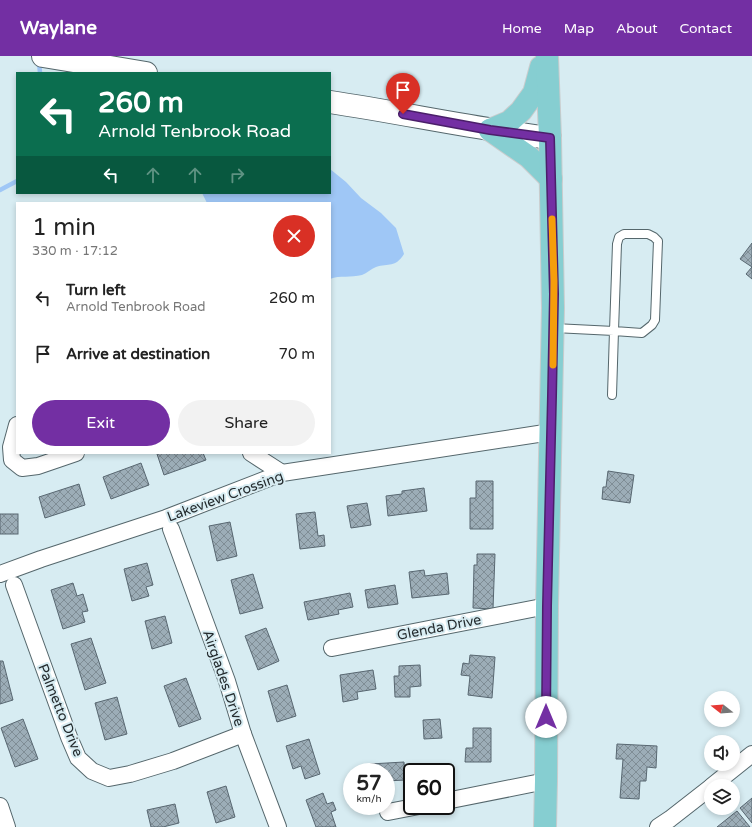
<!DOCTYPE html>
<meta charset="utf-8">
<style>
body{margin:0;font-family:"Varela Round",sans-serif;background:#f2f2f2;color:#222;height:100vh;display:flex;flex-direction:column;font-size:15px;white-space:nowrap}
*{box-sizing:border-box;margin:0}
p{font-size:13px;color:#767676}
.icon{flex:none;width:22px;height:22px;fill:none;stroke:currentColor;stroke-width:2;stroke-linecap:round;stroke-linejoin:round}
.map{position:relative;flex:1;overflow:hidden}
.sheet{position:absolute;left:16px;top:146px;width:315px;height:252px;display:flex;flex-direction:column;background:#fff;border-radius:0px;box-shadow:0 2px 6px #0003}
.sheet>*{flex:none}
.banner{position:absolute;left:16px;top:16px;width:315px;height:122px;border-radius:0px;box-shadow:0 2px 6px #0003;background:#0b6e4f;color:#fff;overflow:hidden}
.needle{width:26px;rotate:287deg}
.controls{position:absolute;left:704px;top:635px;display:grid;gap:8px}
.controls a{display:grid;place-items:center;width:36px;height:36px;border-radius:50%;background:#fff;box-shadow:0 2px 6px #0003;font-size:20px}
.speed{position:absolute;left:343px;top:707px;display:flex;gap:8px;font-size:20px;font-weight:700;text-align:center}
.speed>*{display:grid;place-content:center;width:52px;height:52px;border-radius:50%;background:#fff;box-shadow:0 2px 6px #0003;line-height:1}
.speed small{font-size:10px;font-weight:400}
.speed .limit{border:2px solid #111;border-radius:6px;background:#fff;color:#111}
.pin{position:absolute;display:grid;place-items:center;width:34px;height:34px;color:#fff;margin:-41px -17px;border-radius:50% 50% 50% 0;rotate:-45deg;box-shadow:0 0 4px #0007}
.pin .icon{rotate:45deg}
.me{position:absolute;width:44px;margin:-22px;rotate:0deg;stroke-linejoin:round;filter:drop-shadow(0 0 3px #0008)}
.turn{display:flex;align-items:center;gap:14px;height:84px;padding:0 16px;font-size:18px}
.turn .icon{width:52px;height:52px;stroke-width:2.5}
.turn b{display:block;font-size:28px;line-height:34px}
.lanes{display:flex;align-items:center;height:38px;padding:0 16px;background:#0003;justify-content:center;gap:20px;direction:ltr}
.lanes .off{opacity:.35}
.round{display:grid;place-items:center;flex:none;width:42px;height:42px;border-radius:21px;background:#f2f2f2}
.headline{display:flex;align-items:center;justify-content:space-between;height:68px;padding:0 16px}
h1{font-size:24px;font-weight:600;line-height:30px}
.action{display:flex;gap:8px;margin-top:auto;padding:8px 16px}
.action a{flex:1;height:46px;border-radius:24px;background:#732fa3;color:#fff;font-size:16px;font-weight:600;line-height:46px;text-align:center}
.action a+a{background:#f2f2f2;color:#222}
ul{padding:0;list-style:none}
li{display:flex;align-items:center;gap:12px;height:56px;padding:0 16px}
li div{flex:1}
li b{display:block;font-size:15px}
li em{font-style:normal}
header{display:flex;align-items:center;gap:24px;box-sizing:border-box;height:56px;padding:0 20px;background:#732fa3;color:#fff}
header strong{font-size:19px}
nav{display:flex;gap:22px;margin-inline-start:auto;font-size:14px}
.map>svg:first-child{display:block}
.water{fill:#9fc7f6}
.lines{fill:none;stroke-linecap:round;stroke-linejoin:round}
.stream{stroke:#9fc7f6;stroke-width:4.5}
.building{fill:url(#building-cross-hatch);stroke:#586771}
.lane-casing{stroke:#55676c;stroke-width:10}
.street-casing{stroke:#55676c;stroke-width:18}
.secondary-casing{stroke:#55676c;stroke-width:24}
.primary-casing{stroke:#cacccd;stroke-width:24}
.lane{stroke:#fff;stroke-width:8}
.street{stroke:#fff;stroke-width:16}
.secondary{stroke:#fff;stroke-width:22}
.primary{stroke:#86ced1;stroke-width:22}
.route-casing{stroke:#4b1f6a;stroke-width:10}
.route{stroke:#732fa3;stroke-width:7}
.slow{stroke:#f59e0b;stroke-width:7}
.labels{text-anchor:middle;stroke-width:4;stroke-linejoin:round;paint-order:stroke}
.street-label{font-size:14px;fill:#242b2e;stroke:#d7ecf2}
</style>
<header>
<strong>Waylane</strong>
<nav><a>Home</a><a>Map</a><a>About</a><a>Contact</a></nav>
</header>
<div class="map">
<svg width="752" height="771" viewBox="0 0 752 771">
<defs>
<pattern id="building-cross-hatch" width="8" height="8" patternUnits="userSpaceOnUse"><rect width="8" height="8" fill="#9cadb7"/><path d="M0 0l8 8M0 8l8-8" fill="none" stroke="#7f8d95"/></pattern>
</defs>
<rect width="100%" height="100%" fill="#d7ecf2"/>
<path class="water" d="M 330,113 L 346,126 L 361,142 L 381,157 L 396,172 L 404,198 C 395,212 389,207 376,211 C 371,213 367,217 362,219 C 351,222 340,219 330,223 L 330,147 L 207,147 L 202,137 L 330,137 Z"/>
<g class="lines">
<g class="stream">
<polyline points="39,5 40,17"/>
<polyline points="0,134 17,125"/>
</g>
</g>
<g class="building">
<polygon points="752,187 752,223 746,218 752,211 740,203"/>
<polygon points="161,397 203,397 206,404 164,419 157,398"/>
<polygon points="141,407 149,429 111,443 103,421"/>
<polygon points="608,415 634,419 630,447 602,443 603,431 606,431"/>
<polygon points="476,425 493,425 493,473 470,473 470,442 476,442"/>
<polygon points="79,428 85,449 45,462 39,441"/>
<polygon points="424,432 427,455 388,460 386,440 402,438 402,435"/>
<polygon points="367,447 371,469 351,472 347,450"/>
<polygon points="315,456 318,480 324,479 325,490 300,493 296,458"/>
<rect x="0" y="458" width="18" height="20"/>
<polygon points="230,466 237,500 217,505 209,470"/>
<polygon points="477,498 495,498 493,553 473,552 474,509 477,509"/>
<polygon points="147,507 153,529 146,531 149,540 132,545 124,513"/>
<polygon points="424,514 425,520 447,517 449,538 412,542 409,516"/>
<polygon points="253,518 263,552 240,558 231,524"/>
<polygon points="73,527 77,540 83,538 88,555 82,556 85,566 63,573 51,534"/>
<polygon points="395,529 398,548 368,552 365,534"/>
<polygon points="350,537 353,551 338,554 339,558 308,564 304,546"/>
<polygon points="165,560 172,587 152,593 145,565"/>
<polygon points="266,572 279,605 258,614 245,580"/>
<polygon points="91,582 106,627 85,634 71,588"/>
<polygon points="470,599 495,601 492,642 468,639 470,620 461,619 463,607 469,608"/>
<polygon points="0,605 3,605 13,644 0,648"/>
<polygon points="420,609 421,630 410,631 410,641 395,641 394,620 399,620 399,610"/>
<polygon points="373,614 376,633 357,636 358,643 343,646 340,619"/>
<polygon points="186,622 201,663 179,671 164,630"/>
<polygon points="287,629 296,660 277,666 268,635"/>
<polygon points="117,641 127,678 105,684 95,647"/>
<polygon points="23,663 38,703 15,711 1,672"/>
<polygon points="440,663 442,682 424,683 423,664"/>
<polygon points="473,672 491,672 491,706 465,706 466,692 473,692"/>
<polygon points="309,683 320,718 305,723 301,710 293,713 286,690"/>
<polygon points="617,688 657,690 656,712 647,711 646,725 640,725 639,743 620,742 623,703 616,703"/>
<polygon points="404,706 405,724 386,725 386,716 371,716 370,708"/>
<polygon points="226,730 235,761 216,767 207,736"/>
<polygon points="323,737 327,748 333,746 336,754 331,756 336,771 316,771 306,744"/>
<polygon points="752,742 752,767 740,752"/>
<polygon points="175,748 179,767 163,771 151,771 147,754"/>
<polygon points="737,755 750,771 717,771"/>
</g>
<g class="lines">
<g class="lane-casing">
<polyline id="lane" points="554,272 614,275 617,188 619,181 624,178 648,178 654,181 658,185 655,264 652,269 642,277 614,275 612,339"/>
</g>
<g class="street-casing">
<g id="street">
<polyline points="17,369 11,391 12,404 22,412 38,410 76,397"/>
<polyline points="251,397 282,417"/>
<polyline points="171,473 227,625 243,678 278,771"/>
<polyline points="0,518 41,503 166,462 282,417 551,376"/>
<polyline points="14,529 69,681 78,702 92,715 109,722 130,718 173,705 243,678"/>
<polyline points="332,592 547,550"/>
<polyline points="712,730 752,698"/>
<polyline points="446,745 546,725"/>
<polyline points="0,750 7,771"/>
<polyline points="388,756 419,750"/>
<polyline points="658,771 670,763 711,731"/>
</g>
</g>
<g class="secondary-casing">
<g id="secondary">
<polyline points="43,0 146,17"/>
<path d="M 330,46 C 403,57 476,73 550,82"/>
</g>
</g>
<g class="primary-casing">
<g id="primary">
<polyline points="490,74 509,66 521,55 534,37 541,11"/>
<polyline points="490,74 529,101 551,123"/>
<polyline points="545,771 546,725 547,550 553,252 550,82 547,0"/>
</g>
</g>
<use href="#lane" class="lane"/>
<use href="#street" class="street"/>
<use href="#secondary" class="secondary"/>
<use href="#primary" class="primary"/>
</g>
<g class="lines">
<g class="route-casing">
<polyline id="route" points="403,58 490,74 550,82 554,238 552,340 547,550 546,661"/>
</g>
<use href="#route" class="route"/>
<polyline class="slow" points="552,163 554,225 553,309"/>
</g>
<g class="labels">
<g class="street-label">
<text transform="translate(225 440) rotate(-20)" y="5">Lakeview Crossing</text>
<text transform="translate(439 571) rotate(-11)" y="5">Glenda Drive</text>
<text transform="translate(224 622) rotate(71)" y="5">Airglades Drive</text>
<text transform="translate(61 654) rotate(68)" y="5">Palmetto Drive</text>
</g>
</g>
</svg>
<div class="controls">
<a><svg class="needle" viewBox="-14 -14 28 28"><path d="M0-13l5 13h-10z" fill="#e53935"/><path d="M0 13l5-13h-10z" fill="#767676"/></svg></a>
<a><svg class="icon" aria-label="sound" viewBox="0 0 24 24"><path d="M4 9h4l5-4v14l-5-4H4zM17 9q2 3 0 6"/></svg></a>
<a><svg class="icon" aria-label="layers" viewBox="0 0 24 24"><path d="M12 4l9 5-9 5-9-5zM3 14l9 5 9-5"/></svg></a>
</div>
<div class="speed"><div>57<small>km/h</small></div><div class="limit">60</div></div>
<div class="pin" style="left:403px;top:58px;background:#d93025"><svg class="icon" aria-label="arrive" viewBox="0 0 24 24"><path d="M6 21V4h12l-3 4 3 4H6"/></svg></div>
<svg class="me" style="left:546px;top:661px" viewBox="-20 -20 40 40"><circle r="19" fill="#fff"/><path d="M0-13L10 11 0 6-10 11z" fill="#732fa3"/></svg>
<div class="banner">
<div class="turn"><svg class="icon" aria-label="left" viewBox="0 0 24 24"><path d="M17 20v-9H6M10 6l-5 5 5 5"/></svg><div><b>260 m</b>Arnold Tenbrook Road</div></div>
<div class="lanes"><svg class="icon" aria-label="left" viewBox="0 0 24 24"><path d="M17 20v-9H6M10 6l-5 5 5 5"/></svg><svg class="icon off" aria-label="ahead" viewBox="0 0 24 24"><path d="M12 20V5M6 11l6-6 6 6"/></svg><svg class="icon off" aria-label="ahead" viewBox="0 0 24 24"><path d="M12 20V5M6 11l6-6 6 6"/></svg><svg class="icon off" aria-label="right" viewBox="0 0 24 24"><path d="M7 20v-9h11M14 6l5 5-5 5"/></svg></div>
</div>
<section class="sheet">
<div class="headline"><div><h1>1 min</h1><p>330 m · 17:12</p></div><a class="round" style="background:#d93025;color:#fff"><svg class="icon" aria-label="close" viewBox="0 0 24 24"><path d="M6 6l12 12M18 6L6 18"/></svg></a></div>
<ul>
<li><svg class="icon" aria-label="left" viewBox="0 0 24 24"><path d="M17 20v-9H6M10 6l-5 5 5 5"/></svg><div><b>Turn left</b><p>Arnold Tenbrook Road</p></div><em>260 m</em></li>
<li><svg class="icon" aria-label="arrive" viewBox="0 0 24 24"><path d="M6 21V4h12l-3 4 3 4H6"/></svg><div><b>Arrive at destination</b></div><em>70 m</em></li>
</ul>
<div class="action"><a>Exit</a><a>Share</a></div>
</section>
</div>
